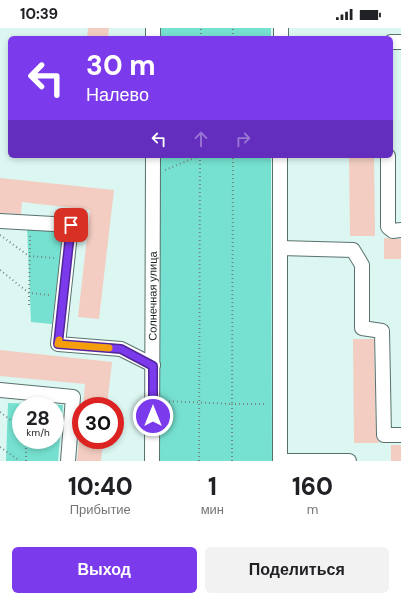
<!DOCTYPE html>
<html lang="ru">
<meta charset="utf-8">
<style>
body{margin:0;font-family:"DM Sans",sans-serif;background:#f2f2f2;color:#202124;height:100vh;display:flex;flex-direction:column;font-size:15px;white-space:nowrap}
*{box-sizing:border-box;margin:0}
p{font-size:13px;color:#757577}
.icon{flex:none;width:22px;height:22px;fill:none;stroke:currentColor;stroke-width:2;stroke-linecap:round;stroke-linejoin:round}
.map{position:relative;height:433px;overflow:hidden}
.sheet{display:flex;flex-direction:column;background:#fff;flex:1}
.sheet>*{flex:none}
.guide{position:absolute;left:8px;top:8px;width:385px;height:122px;border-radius:6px;box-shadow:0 2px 6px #0003;background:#7c3aed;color:#fff;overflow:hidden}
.speed{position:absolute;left:12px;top:369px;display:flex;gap:8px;font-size:20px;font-weight:700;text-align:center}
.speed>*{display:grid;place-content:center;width:52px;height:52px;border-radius:50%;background:#fff;box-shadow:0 2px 6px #0003;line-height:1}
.speed small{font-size:10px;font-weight:400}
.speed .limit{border:6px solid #d22;background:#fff;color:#111}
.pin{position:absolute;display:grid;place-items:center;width:34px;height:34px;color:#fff;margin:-17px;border-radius:8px;box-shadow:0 2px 6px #0006}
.me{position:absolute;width:44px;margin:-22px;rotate:0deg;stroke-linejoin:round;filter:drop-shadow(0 0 3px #0008)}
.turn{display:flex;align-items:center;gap:14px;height:84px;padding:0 12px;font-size:18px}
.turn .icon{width:52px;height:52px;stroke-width:2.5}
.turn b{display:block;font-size:28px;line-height:34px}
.lanes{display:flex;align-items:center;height:38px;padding:0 12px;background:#0003;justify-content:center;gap:20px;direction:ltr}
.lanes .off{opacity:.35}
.eta{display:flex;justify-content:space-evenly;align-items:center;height:68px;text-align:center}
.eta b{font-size:24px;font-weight:800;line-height:28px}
.primary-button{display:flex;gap:8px;margin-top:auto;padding:8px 12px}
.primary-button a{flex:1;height:46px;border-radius:6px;background:#7c3aed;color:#fff;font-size:16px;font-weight:800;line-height:46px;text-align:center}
.primary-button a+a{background:#f2f2f2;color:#202124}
.status{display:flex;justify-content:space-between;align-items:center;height:28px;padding:0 20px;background:#fff;direction:ltr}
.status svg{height:11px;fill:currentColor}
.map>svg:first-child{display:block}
.green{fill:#76e1d0;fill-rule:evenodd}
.building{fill:#f3cdc1}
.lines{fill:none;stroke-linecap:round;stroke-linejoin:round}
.minor-casing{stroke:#59716d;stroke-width:16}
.path{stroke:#758783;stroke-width:2;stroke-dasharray:1 3;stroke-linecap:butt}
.minor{stroke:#fff;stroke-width:14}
.route-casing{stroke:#51269a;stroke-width:10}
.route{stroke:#7c3aed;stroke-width:7}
.slow{stroke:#f59e0b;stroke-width:7}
.labels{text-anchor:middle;stroke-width:3;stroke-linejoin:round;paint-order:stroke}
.street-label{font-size:11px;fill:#192321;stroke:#fff}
</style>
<div class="status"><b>10:39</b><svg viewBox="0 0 49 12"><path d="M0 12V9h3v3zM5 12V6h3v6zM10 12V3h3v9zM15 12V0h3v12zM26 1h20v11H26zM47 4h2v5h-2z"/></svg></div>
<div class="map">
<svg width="401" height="433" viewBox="0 0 401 433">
<rect width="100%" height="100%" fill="#dcf7f2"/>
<g class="green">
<rect x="161" y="0" width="110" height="10"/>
<polygon points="160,128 271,128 272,433 159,433"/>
<polygon points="27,199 63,203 52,296 31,294"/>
<path d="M 8,375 L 63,377 L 58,433 L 6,433 ZM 21,378 L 55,378 L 55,412 L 21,412 Z"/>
</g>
<g class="building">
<polygon points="88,0 109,0 108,10 87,10"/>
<polygon points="349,128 374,128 375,208 350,208"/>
<polygon points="0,150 114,162 99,291 78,289 90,182 22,174 21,186 0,185"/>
<polygon points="384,210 401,211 401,231 384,231"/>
<polygon points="353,311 374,311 376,407 379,415 354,415"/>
<polygon points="0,322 112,334 107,378 83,378 85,356 0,348"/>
<polygon points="79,412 103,412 101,433 77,433"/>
<rect x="391" y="417" width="10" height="16"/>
</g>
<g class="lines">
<g class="minor-casing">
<g id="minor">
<polyline points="153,10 153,0"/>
<polyline points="281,10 281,0"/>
<polyline points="391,14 401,14"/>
<polyline points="388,128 388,199 393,203 401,202"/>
<polyline points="0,193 71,197 58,316 121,321 153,337"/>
<polyline points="280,220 353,222 362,237 362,300 382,303 384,407 401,407"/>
<polyline points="0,362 73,369 68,433"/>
<path id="s1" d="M 152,433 L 153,128"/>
<polyline points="280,433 280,128"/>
<polyline points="280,433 349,433"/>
</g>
</g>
<g class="path">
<polyline points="201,10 201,0"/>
<polyline points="233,10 233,0"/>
<polyline points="165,142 199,128"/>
<polyline points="0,207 29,228 54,230"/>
<polyline points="0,242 29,265 50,267"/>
<polyline points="29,277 30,208"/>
<polyline points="165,373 232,376 233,128"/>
<polyline points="0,384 21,400"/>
<polyline points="0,419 20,433"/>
<polyline points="26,433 26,412"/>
<polyline points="199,433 200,128"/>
<polyline points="232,433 232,376 267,376"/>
</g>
<use href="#minor" class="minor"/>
</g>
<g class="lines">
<g class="route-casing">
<polyline id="route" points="71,197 58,316 121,321 153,338 153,388"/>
</g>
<use href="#route" class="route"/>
<polyline class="slow" points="59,312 58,316 109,320"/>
</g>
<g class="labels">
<g class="street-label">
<text dy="4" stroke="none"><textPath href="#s1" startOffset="165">Солнечная улица</textPath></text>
</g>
</g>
</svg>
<div class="speed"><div>28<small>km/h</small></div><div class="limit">30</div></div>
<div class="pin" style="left:71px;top:197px;background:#d93025"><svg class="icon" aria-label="arrive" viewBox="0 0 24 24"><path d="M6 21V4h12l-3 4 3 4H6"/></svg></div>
<svg class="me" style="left:153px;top:388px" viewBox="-20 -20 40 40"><circle r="17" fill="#7c3aed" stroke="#fff" stroke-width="3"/><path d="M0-11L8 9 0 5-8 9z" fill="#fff"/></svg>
<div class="guide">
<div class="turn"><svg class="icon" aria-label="left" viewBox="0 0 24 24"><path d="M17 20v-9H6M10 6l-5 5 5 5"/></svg><div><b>30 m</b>Налево</div></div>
<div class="lanes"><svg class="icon" aria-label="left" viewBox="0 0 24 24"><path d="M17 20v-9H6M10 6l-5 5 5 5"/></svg><svg class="icon off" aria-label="ahead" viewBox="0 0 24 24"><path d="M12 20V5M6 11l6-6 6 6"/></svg><svg class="icon off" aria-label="right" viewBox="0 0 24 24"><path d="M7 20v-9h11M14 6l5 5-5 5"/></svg></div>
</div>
</div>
<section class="sheet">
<div class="eta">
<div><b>10:40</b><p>Прибытие</p></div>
<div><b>1</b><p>мин</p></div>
<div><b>160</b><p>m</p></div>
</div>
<div class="primary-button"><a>Выход</a><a>Поделиться</a></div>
</section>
